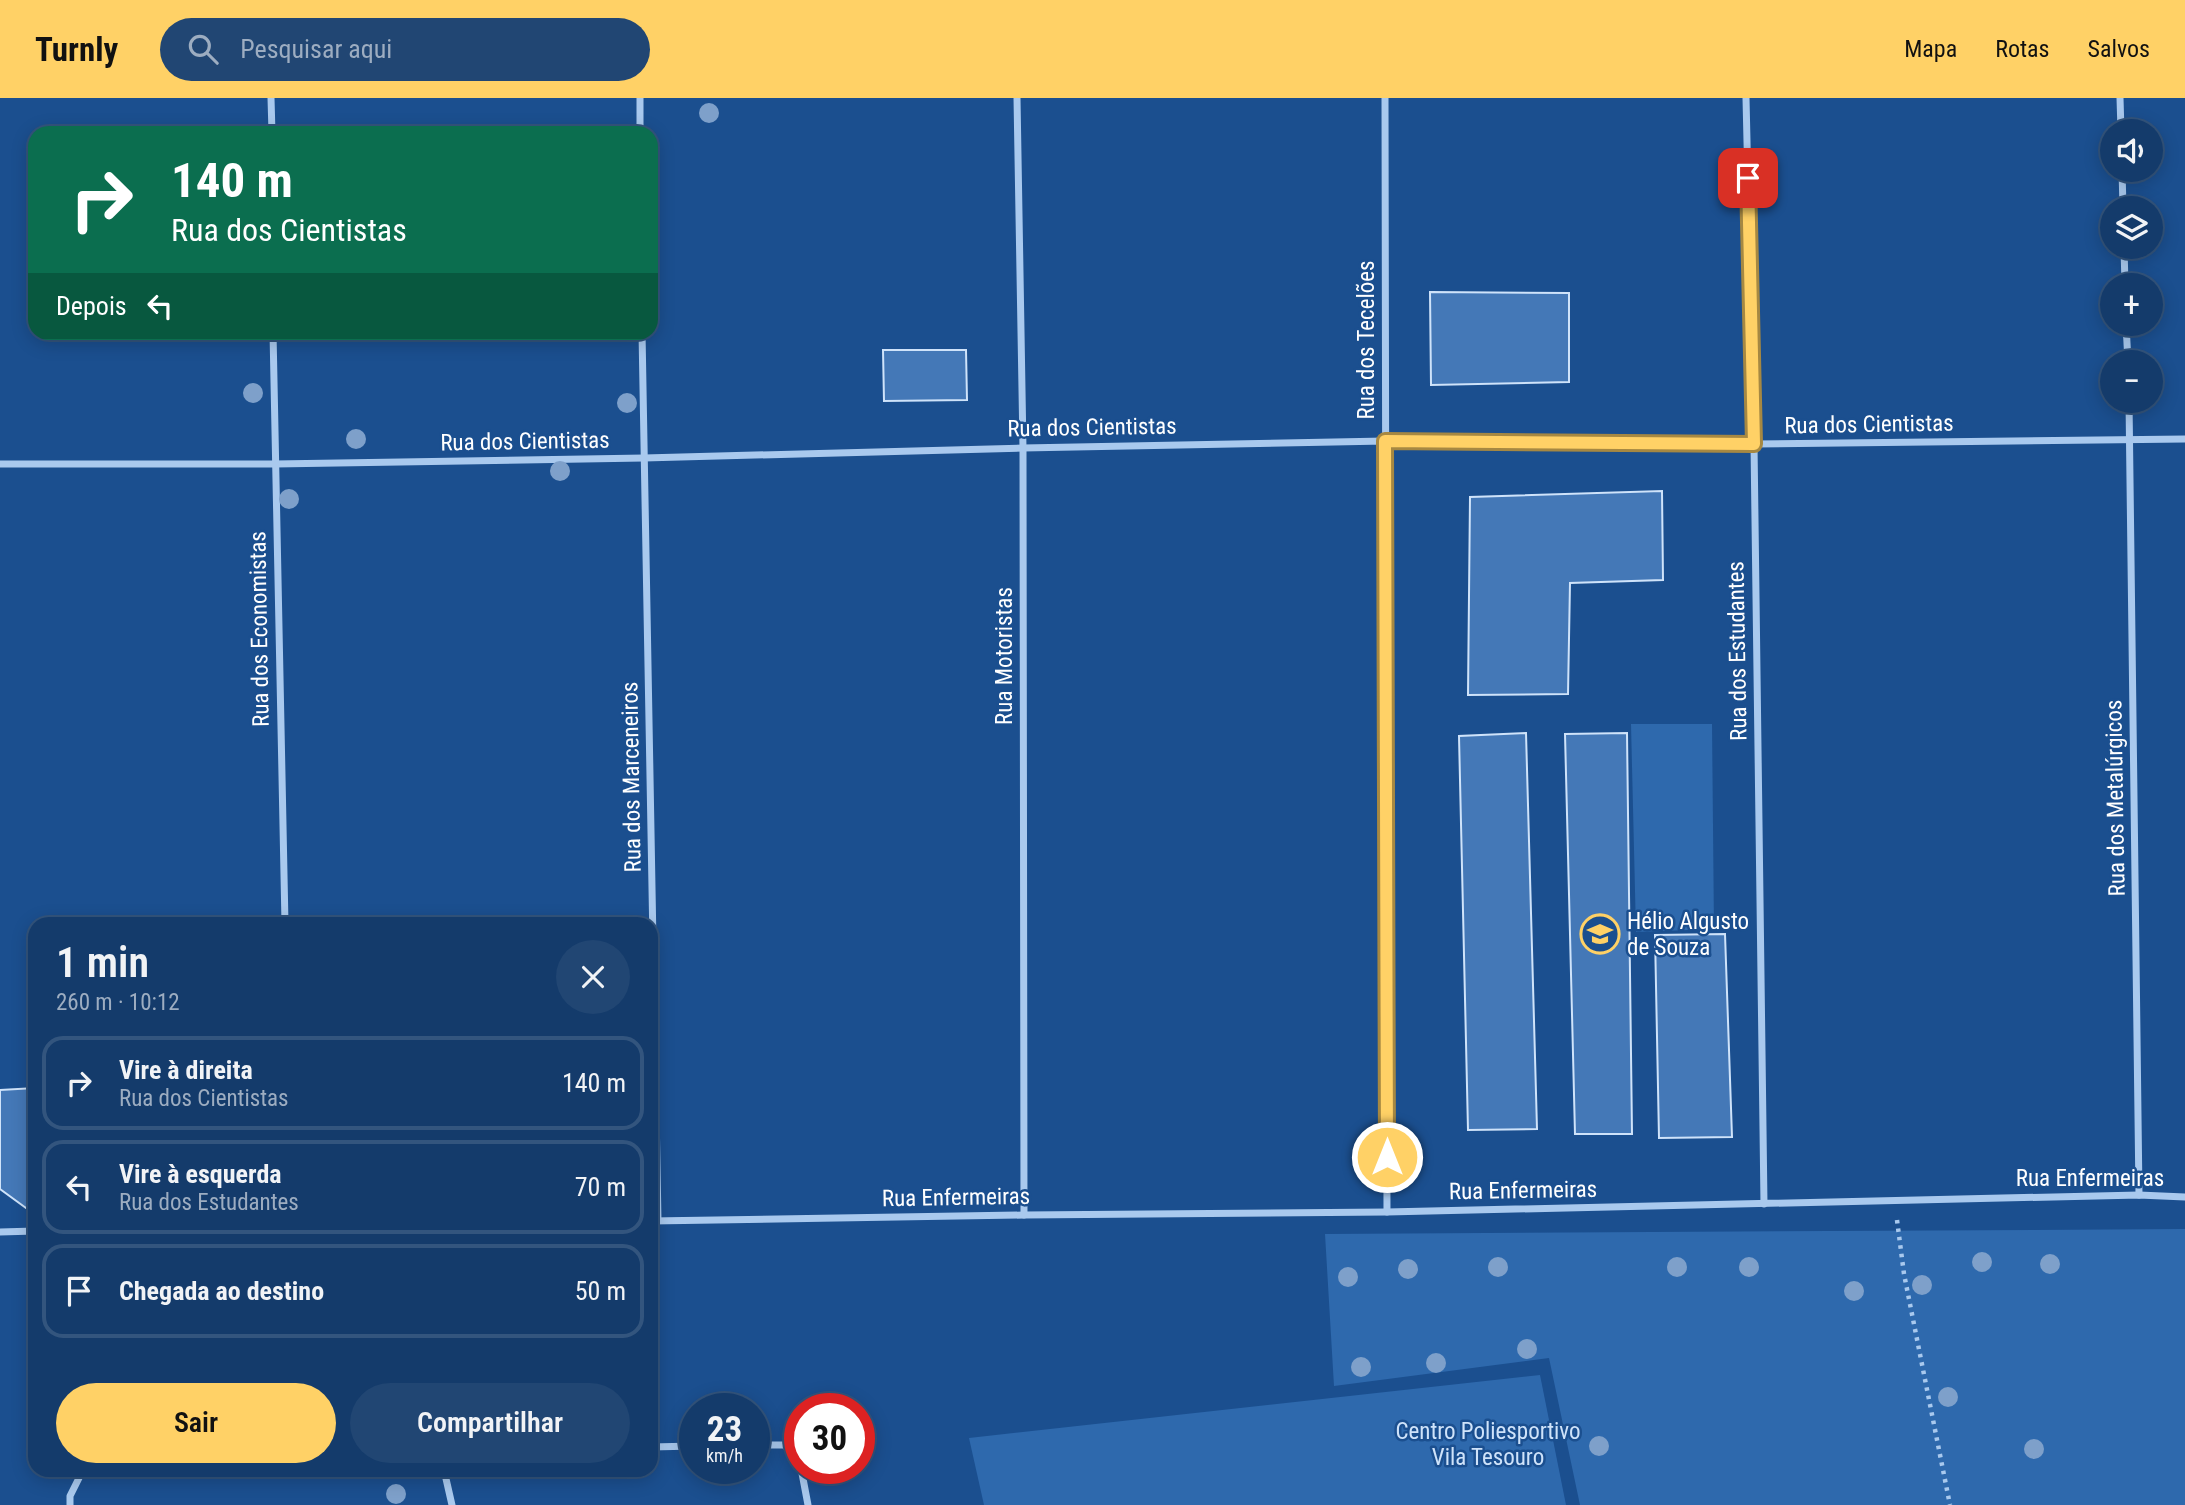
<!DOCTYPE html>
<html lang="pt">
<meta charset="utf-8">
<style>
body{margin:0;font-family:"Roboto Condensed",sans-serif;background:#214673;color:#f1f3f6;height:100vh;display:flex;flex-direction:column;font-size:26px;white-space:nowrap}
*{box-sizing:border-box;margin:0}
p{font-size:23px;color:#9dadc1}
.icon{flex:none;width:38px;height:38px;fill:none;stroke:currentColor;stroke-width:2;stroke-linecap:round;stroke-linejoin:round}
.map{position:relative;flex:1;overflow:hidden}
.sheet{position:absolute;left:28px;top:819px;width:630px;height:560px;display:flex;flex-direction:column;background:#143b6b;border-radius:21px;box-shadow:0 4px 18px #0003,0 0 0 2px #33557e}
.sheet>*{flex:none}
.banner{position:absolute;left:28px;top:28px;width:630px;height:214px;border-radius:21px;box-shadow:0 4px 18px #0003,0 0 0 2px #33557e;background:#0b6e4f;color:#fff;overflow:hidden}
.tools{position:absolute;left:2100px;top:21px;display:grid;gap:14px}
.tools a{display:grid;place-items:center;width:63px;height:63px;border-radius:50%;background:#143b6b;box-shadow:0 4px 18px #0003,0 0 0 2px #33557e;font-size:35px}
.speed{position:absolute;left:679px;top:1295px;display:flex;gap:14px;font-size:35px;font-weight:700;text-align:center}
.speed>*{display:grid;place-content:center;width:91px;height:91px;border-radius:50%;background:#143b6b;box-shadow:0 4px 18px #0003,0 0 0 2px #33557e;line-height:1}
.speed small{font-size:18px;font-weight:400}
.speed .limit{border:10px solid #d22;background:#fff;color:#111}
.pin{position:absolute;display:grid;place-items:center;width:60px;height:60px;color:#fff;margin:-30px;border-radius:14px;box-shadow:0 4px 10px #0006}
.me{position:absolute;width:77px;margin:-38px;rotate:0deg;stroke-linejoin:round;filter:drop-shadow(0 0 5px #0008)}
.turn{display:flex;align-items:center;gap:24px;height:147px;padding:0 28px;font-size:32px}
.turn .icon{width:91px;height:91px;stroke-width:2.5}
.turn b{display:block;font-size:49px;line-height:60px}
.then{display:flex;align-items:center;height:66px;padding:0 28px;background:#0003;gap:14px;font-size:26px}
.round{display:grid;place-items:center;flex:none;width:74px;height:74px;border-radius:37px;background:#214673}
.headline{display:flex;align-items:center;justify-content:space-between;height:119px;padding:0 28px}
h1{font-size:42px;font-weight:600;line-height:52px}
.cta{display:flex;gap:14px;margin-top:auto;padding:14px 28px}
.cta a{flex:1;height:80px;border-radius:42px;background:#ffd166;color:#111;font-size:28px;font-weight:600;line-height:80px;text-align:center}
.cta a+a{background:#214673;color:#f1f3f6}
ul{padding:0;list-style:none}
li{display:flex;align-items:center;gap:21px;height:94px;margin:0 14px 10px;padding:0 14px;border:4px solid #33557e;border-radius:21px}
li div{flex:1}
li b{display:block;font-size:26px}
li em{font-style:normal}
header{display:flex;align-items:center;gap:42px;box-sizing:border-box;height:98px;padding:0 35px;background:#ffd166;color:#111}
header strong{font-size:33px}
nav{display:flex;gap:38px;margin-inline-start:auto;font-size:24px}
.search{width:490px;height:63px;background:#214673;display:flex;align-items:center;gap:18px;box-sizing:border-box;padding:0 24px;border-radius:38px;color:#9dadc1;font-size:26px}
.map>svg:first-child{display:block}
.green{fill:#2e69ad}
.building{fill:#4478b7;stroke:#cfe3fa;stroke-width:2}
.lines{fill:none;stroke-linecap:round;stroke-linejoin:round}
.path{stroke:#a9c9ee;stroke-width:4.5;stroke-dasharray:3.5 5;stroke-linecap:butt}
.minor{stroke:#a9c9ee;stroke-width:7}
.tree{fill:#7ea0ca}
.route-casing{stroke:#a68842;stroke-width:18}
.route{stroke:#ffd166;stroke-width:12}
.labels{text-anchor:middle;stroke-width:5;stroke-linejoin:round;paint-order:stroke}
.street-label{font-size:23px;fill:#fff;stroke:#1b4f8f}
.poi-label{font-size:23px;fill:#fff;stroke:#1b4f8f;text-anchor:start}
.park-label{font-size:23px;fill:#cfe3fa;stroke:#1b4f8f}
</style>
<header>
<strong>Turnly</strong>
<div class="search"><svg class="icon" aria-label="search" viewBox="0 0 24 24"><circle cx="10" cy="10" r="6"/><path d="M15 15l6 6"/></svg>Pesquisar aqui</div>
<nav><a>Mapa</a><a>Rotas</a><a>Salvos</a></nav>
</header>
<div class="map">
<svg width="2185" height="1407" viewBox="0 0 2185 1407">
<rect width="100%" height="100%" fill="#1b4f8f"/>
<g class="green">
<polygon points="1631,626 1712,626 1714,831 1636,834"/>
<polygon points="2185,1131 2185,1407 1580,1407 1549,1260 1334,1288 1325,1136"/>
<polygon points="1540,1277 1566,1407 984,1407 969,1340"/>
</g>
<g class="building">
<polygon points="1430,194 1569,195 1569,284 1431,287"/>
<polygon points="883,252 966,252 967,302 884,303"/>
<polygon points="1662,393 1663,482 1570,485 1568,596 1468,597 1470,399"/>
<polygon points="1526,635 1537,1031 1468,1032 1459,638"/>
<polygon points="1627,635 1632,1036 1575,1036 1565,636"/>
<polygon points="1725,836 1732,1039 1659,1040 1655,837"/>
<polygon points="35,990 35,1109 26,1110 0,1091 0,992"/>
</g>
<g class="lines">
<polyline class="path" points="1897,1122 1904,1176 1950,1407"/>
<g class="minor">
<polyline points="271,0 272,35"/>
<polyline points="640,0 640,35"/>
<polyline points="1017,0 1023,350 1024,1117"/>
<polyline points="1385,0 1387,1114"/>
<polyline points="1746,0 1754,346 1764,1106"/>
<polyline points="2120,0 2121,33"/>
<polyline points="2122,72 2123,110"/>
<polyline points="2124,149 2125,187"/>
<polyline points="2126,226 2128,264"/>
<polyline points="273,234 285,826"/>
<polyline points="642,234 658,1123"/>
<polyline points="2129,303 2139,1097"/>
<polyline points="0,366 275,366 644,360 1023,350 1385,343 1754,346 2185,341"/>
<polyline points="651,1123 1024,1117 1387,1114 2139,1097 2185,1099"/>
<polyline points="0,1134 35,1133"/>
<polyline points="754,1347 784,1347 798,1360 800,1367"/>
<polyline points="651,1349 695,1348"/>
<polyline points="801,1370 808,1407"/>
<polyline points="444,1372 452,1407"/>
<polyline points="70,1407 70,1398 83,1372"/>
</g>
</g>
<g class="tree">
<circle cx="709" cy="15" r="10"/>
<circle cx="253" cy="295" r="10"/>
<circle cx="627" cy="305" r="10"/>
<circle cx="356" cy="341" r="10"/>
<circle cx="560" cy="373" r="10"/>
<circle cx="289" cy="401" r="10"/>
<circle cx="1982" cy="1164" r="10"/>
<circle cx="2050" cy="1166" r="10"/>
<circle cx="1498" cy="1169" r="10"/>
<circle cx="1677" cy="1169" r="10"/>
<circle cx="1749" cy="1169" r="10"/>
<circle cx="1408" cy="1171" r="10"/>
<circle cx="1348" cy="1179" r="10"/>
<circle cx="1922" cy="1187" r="10"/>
<circle cx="1854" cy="1193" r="10"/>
<circle cx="1527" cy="1251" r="10"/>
<circle cx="1436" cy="1265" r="10"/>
<circle cx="1361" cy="1269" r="10"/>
<circle cx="1948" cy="1299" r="10"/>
<circle cx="1599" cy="1348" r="10"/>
<circle cx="2034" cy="1351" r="10"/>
<circle cx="396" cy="1396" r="10"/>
</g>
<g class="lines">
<g class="route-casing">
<polyline id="route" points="1387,1059 1385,343 1754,346 1748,80"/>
</g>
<use href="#route" class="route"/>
</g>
<defs>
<g id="school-ring" transform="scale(2.0125)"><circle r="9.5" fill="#1b4f8f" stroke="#ffd166" stroke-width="1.5"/><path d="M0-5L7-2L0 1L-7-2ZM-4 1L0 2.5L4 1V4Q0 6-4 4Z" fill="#ffd166"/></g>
</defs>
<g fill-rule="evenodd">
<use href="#school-ring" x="1600" y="836"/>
</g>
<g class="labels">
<g class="street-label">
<text transform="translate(1366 242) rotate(-90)" y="8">Rua dos Tecelões</text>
<text transform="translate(1869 326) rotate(-1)" y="8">Rua dos Cientistas</text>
<text transform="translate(1092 329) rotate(-1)" y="8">Rua dos Cientistas</text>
<text transform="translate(525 343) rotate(-1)" y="8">Rua dos Cientistas</text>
<text transform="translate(259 531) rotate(-91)" y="8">Rua dos Economistas</text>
<text transform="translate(1737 553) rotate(-91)" y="8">Rua dos Estudantes</text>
<text transform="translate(1004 558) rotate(-90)" y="8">Rua Motoristas</text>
<text transform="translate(631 679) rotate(-91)" y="8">Rua dos Marceneiros</text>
<text transform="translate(2115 700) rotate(-91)" y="8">Rua dos Metalúrgicos</text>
<text x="2090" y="1088">Rua Enfermeiras</text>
<text transform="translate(1523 1092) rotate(-1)" y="8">Rua Enfermeiras</text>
<text transform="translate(956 1099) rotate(-1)" y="8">Rua Enfermeiras</text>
</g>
<g class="poi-label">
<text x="1627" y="831">Hélio Algusto<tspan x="1627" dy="26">de Souza</tspan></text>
</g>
<g class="park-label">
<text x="1488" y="1341">Centro Poliesportivo<tspan x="1488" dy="26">Vila Tesouro</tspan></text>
</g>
</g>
</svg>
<div class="tools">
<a><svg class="icon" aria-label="sound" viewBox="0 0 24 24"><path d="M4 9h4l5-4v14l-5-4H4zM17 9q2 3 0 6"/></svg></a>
<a><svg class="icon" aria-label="layers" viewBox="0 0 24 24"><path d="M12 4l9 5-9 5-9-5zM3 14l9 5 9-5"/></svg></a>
<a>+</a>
<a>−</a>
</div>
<div class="speed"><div>23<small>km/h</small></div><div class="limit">30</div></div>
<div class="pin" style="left:1748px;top:80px;background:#d93025"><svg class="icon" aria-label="arrive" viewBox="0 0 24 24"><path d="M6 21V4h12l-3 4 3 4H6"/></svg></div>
<svg class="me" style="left:1387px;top:1059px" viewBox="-20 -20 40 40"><circle r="17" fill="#ffd166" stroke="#fff" stroke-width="3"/><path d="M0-11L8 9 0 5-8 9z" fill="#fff"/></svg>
<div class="banner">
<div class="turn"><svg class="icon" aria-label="right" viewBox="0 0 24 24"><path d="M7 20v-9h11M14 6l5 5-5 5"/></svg><div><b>140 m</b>Rua dos Cientistas</div></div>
<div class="then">Depois<svg class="icon" aria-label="left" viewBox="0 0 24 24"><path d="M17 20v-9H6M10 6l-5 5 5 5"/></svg></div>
</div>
<section class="sheet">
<div class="headline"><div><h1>1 min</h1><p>260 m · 10:12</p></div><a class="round"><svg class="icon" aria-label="close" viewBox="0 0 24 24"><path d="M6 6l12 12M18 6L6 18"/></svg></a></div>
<ul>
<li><svg class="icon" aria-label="right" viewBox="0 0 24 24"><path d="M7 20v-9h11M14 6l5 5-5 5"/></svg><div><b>Vire à direita</b><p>Rua dos Cientistas</p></div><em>140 m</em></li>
<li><svg class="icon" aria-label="left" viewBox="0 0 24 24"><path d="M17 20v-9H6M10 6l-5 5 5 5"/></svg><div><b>Vire à esquerda</b><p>Rua dos Estudantes</p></div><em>70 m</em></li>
<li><svg class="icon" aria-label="arrive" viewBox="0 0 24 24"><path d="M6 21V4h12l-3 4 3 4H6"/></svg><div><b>Chegada ao destino</b></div><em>50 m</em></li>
</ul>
<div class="cta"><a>Sair</a><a>Compartilhar</a></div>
</section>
</div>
